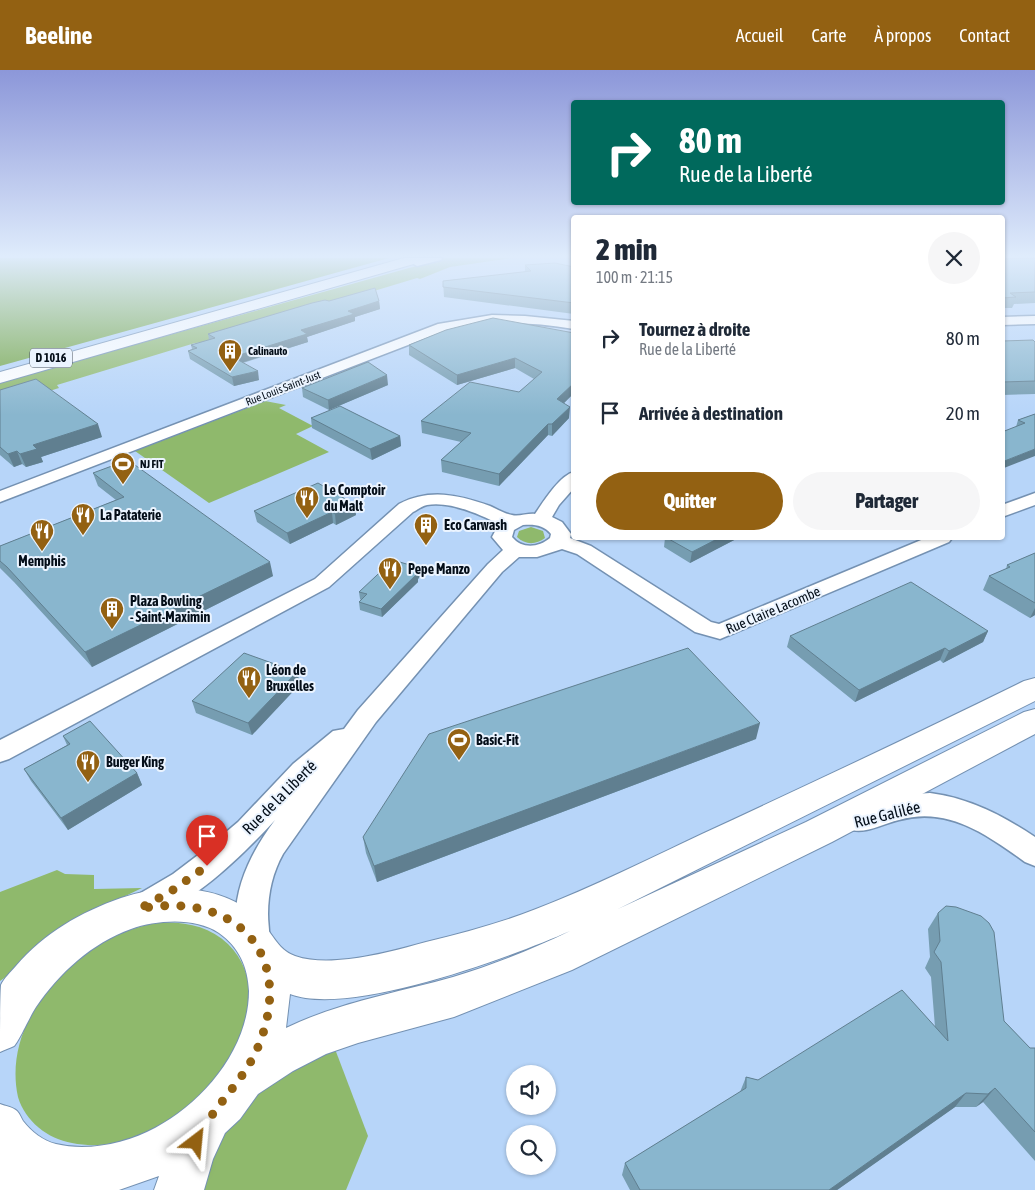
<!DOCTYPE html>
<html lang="fr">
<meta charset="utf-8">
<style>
body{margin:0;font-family:"Asap Condensed",sans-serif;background:#f6f6f7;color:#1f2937;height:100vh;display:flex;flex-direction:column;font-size:19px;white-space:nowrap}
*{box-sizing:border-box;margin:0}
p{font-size:16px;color:#747a83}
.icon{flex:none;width:28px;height:28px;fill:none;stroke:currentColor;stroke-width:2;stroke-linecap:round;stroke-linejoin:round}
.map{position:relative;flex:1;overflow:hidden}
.drawer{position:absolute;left:571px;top:145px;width:434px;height:325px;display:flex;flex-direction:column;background:#fff;border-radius:5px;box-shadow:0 1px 4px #0004}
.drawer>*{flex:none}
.guide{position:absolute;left:571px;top:30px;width:434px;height:105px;border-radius:5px;box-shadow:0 1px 4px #0004;background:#00695c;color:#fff;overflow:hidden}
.controls{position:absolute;left:506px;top:995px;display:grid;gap:10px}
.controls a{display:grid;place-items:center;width:50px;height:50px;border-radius:50%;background:#fff;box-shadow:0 1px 4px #0004;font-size:25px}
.pin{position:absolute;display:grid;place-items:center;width:42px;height:42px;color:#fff;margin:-51px -21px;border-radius:50% 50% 50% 0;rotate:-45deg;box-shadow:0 0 5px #0007}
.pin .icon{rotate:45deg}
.me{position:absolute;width:55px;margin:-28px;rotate:29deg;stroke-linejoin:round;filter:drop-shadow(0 0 4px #0008)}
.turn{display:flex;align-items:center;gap:18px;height:105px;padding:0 25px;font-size:22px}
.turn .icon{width:65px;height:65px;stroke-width:2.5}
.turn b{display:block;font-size:35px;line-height:42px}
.round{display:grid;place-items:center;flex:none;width:52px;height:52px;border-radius:26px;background:#f6f6f7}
.overview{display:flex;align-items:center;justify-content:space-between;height:85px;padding:0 25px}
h1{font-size:30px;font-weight:800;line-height:38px}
.primary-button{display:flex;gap:10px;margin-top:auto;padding:10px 25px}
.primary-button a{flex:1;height:58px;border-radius:30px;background:#936112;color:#fff;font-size:20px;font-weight:800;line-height:58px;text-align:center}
.primary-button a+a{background:#f6f6f7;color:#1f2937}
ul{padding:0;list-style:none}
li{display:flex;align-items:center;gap:15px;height:75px;padding:0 25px}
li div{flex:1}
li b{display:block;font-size:19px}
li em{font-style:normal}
header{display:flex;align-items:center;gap:30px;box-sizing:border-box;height:70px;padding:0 25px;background:#936112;color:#fff}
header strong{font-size:24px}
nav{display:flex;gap:28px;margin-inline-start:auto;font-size:18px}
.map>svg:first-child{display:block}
.green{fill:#8fb96c}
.forest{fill:#76a748}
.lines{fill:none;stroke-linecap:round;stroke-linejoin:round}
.street-casing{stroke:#7491b2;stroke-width:3}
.secondary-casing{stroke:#7491b2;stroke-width:2}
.highway-casing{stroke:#7491b2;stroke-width:2}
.street{fill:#fff;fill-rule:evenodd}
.secondary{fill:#fff;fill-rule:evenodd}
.highway{fill:#fff;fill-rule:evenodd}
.wall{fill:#769db1}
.shaded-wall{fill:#607f90}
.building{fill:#89b6ce;stroke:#607f90}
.route{stroke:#936112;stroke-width:9;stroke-dasharray:0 16.2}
.labels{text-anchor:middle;stroke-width:4;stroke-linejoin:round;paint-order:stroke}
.far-poi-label{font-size:11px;font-weight:bold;fill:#040e19;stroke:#ebf4ff;text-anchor:start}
.far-street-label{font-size:11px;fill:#040e19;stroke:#ebf4ff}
.shield{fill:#ebf4ff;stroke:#49535e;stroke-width:1}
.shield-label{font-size:12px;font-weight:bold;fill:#040e19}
.poi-label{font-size:14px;font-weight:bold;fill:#040e19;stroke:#ebf4ff;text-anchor:start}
.street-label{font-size:14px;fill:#040e19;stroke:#ebf4ff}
.near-street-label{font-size:16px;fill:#040e19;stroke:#ebf4ff}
</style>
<header>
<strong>Beeline</strong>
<nav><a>Accueil</a><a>Carte</a><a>À propos</a><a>Contact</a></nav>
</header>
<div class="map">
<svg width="1035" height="1120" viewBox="0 0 1035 1120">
<rect width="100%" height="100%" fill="#b7d5f9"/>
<g class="green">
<polygon points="445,188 512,188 450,197 420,209 417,208 205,272 195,273 57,315 59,318 43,323 0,330 0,312"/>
<polygon points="265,331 286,335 279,338 313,356 296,364 329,382 209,433 135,381"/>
<path d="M 531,457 L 543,461 L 545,468 C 536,475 525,475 517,467 L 519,461 Z"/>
<polygon points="57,800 65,804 94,805 94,819 142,818 115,831 0,911 0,822"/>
<path d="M 158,853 C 183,851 209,856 228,874 C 283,929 220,1020 169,1051 C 140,1069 106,1080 72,1073 C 48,1069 25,1051 18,1027 C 0,945 83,863 158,853 Z"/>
<polygon points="335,979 368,1066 346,1120 193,1120 217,1063 288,994"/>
</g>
<polygon class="forest" points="0,188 389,188 0,296"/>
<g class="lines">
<g class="street-casing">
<g id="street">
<polygon points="424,188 442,188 441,190 417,196 412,193 413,191"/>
<path d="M 492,245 L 525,246 L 574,251 L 574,259 C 531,252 489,250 447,260 L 0,432 L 0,421 L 438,254 Z"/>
<polygon points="1035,246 1035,254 1002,255 1002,247"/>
<path d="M 574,402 L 574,418 L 559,435 L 552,447 L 562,452 L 571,464 L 570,468 L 591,476 L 711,552 L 719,554 L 926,468 L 952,468 L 949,472 L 720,569 L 695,562 L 577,484 L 562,479 L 537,487 L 519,487 L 502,502 L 376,652 L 283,784 C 273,802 268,822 268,844 C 268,859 272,867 265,882 L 254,886 L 243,882 C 223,837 248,786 275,750 C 242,786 196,831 150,848 L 139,844 L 134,834 L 139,824 L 173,804 L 206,779 L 238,752 L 293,694 L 333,661 L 344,659 L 358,640 L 488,494 L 503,480 L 492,467 L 499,454 C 479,444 450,431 427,435 C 422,436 417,440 413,442 L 329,517 L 9,689 L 0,692 L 0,670 L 315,509 L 399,434 C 430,418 459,425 490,436 C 497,439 505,444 512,445 C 518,447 528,443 535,444 C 543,432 560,405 574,402 ZM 523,455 C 534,454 544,455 551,464 L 550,468 C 538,478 522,479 512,467 L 514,460 Z"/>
<polygon points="1035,423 1035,435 1002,447 1002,435"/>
<path d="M 930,723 C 969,728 1002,745 1035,767 L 1035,796 L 1025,792 C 987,765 948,736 899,750 C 882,754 865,765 848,759 L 844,751 L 848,743 C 875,734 901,724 930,723 Z"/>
</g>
</g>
<g class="secondary-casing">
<path id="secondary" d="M 1035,608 L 1035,631 L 618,839 L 806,752 L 1024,642 L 1035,639 L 1035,664 L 832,772 L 572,900 L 454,947 L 358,973 L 326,984 L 293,1001 L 258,1024 L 240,1049 L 225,1063 L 213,1089 L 204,1120 L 154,1120 L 159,1106 L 119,1120 L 0,1120 L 0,1034 C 5,1036 13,1037 17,1041 C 20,1044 21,1048 23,1051 C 31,1061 43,1071 56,1074 C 88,1082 127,1073 155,1058 C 204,1032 249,978 249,921 C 248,897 239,877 219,863 C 195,847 157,850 131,859 C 92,873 59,903 36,937 C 31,944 18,973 14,976 C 10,978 4,980 0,982 C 0,967 0,926 1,915 C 4,908 11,902 16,896 C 44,863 81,842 121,828 C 165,813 223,814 258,848 C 272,861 276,879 295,886 C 312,892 332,891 349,889 C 375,886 401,879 426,872 C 463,863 501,853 536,839 C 593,817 647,790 702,764 C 810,714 918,663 1024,611 ZM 570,861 C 533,879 493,895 453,907 C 397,923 339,932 286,958 L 290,924 C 350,947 511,887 570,861 Z"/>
</g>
<g class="highway-casing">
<polygon id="highway" points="404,188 425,188 424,191 0,313 0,302"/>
</g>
<use href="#street" class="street"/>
<use href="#secondary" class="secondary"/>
<use href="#highway" class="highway"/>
</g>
<g class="wall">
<polygon points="1035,188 1035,233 1014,234 1012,238 1002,238 1002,189"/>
<polygon points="525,195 574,197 574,244 444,227 443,211 525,202"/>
<polygon points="329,231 379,231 380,239 355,247 355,251 307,267 308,272 243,293 259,310 234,316 190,289 188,281 192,279 191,275 209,270 208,264"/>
<polygon points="574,263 574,323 564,333 569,348 552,366 548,365 499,416 442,402 441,390 461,372 422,363 421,351 519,322 534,309 515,298 457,315 409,285 409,275"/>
<polygon points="1002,271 1035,272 1035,324 1002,325"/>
<polygon points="388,315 329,340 303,327 302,318"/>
<polygon points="0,320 102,367 41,387 43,392 26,397 22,394 14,397 0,385"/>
<polygon points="1035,344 1004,398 1016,357 1018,350"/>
<polygon points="311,348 400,366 401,376 372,390 312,358"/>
<polygon points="93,403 273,506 92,597 14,512 0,498 0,476 116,430 98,416"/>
<polygon points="354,434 356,445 336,455 333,453 290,474 257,452 254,441"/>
<polygon points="665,468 738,468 690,493 664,477"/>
<polygon points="1035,483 1035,545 1030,548 983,520 989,506 1006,499 1007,495"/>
<polygon points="421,505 418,509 418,512 382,547 360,540 359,532 361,530 360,529 359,522"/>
<polygon points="988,561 983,572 943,593 940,590 855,632 787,577 790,566"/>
<polygon points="297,602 300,614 252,665 196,643 192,631"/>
<polygon points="63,666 137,703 142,715 68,760 31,711 24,699 67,675"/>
<polygon points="756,669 377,812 366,783 363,767"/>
<polygon points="938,843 1004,951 1030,978 1035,978 1035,1091 983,1032 976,1037 955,1037 837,1120 630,1120 622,1105 625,1093 740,1022 746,1007 758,1010 935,957 931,907 925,898 930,887 928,859"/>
</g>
<g class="shaded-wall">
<polygon points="379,231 380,239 355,247 355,251 307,267 308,272 234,295 233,287 348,241"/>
<polygon points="515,288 515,298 457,315 457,305"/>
<polygon points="258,301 259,310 234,316 232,307"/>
<polygon points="387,305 388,315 329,340 328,330"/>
<polygon points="574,313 574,323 557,340 557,329"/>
<polygon points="570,337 569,348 552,366 552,354"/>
<polygon points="98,354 102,367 41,387 43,392 26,397 20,384 33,375"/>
<polygon points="548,354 548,365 499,416 499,404"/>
<polygon points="400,366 401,376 372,390 370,379"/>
<polygon points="1035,379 1035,386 1004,398 1002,403 1002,392"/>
<polygon points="17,381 22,394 14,397 8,384"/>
<polygon points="354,434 356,445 336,455 335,444"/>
<polygon points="332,442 333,453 290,474 287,463"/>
<polygon points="719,468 738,468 690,493 692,482"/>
<polygon points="270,492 273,506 92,597 85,582"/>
<polygon points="420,498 421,505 418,509 418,512 382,547 381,539"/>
<polygon points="1035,538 1035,545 1030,548"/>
<polygon points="988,561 983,572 943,593 949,581"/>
<polygon points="945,578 940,590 855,632 859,620"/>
<polygon points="297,602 300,614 252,665 248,653"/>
<polygon points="760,653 756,669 377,812 374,796"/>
<polygon points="137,703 142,715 68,760 61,748"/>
<polygon points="995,1018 983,1032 976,1037 988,1024"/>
<polygon points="966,1023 955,1037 837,1120 829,1120"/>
</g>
<g class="building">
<polygon points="1035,188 1035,222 1010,223 1016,227 1002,228 1002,189"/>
<polygon points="555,193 574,197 574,233 443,217 443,211 531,201 525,195"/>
<polygon points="375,218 379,231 348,241 354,244 301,260 307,264 233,287 258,301 232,307 188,281 197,278 191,275 215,268 208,264 312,233 325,230 329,231"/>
<polygon points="493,248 574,263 574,313 557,329 570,337 552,354 548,354 499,404 441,390 471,363 421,351 470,312 519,322 542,302 515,288 457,305 409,275 446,260"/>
<polygon points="1033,270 1035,272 1035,311 1002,312 1002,271"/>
<polygon points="368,292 387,305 328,330 302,318"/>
<polygon points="36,309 98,354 33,375 37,379 20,384 17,381 8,384 0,377 0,320"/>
<polygon points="340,336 400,366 370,379 311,348"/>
<polygon points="1035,344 1035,379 1002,392 1002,362 1025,353 1018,350"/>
<polygon points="128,390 270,492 85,582 7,497 0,491 0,476 124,427 93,403"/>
<polygon points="318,413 354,434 335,444 332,442 287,463 254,441"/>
<polygon points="667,468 719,468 692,482"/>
<polygon points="1035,483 1035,533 989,506 1010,497 1007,495"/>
<polygon points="393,490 420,498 414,503 417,504 381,539 359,532 367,524 359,522"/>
<polygon points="911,512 988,561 949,581 945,578 859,620 790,566"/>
<polygon points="688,578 760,653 374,796 363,767 429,664"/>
<polygon points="244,583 297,602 248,653 192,631"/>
<polygon points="90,651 137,703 61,748 24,699 70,674 63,666"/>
<polygon points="946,836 956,837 981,846 989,853 994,862 1004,951 1030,978 1035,978 1035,1062 995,1018 988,1024 966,1023 829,1120 640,1120 625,1093 746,1018 746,1007 758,1010 902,920 948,971 941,892 934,882 940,871 938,843"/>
</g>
<linearGradient id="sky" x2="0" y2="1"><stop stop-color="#8c97d9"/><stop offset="0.54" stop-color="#dfecfc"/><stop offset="1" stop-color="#dfecfc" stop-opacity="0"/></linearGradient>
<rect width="1035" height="345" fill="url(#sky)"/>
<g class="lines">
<path class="route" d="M 196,1072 C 212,1037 243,1013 258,977 C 297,883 234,820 139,839 L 170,822 L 207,796"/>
</g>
<defs>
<g id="building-pin" transform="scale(1.25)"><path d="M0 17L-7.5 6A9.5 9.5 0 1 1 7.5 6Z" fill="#936112" stroke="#ebf4ff"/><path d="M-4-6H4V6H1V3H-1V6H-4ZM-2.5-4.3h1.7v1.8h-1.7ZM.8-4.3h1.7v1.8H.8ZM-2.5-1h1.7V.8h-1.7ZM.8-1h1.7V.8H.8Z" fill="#fff"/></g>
<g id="stadium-pin" transform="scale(1.25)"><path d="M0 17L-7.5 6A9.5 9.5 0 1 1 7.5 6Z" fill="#936112" stroke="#ebf4ff"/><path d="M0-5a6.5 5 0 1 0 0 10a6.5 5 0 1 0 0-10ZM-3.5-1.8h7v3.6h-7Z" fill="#fff"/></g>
<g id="restaurant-pin" transform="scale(1.25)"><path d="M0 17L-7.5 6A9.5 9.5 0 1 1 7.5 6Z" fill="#936112" stroke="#ebf4ff"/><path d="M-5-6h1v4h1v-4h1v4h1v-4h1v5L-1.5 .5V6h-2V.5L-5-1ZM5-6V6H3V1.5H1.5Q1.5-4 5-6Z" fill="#fff"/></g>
</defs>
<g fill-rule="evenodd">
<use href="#building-pin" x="230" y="281"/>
<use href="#stadium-pin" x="123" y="394"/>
<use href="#restaurant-pin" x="307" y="428"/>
<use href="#restaurant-pin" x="83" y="445"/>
<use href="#building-pin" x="426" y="455"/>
<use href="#restaurant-pin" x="42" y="461"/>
<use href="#restaurant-pin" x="390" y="499"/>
<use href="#building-pin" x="112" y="539"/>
<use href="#restaurant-pin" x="249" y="608"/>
<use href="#stadium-pin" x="459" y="670"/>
<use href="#restaurant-pin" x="88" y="692"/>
</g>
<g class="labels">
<g class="far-poi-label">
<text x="248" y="285">Calinauto</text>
<text x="140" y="398">NJ FIT</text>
</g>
<g class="far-street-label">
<text transform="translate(283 318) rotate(-21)" y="4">Rue Louis Saint-Just</text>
</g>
<rect class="shield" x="30" y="278.5" width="42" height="19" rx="4"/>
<g class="shield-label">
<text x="51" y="292">D 1016</text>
</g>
<g class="poi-label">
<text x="324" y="425">Le Comptoir<tspan x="324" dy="16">du Malt</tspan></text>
<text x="100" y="450">La Pataterie</text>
<text x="444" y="460">Eco Carwash</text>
<text x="42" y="496" text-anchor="middle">Memphis</text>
<text x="408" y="504">Pepe Manzo</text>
<text x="130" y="536">Plaza Bowling<tspan x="130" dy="16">- Saint-Maximin</tspan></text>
<text x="266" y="605">Léon de<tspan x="266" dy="16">Bruxelles</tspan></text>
<text x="476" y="675">Basic-Fit</text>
<text x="106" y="697">Burger King</text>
</g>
<g class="street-label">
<text transform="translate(773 540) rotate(-23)" y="5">Rue Claire Lacombe</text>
</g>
<g class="near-street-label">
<text transform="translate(279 727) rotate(-45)" y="6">Rue de la Liberté</text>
<text transform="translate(887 744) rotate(-14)" y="6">Rue Galilée</text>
</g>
</g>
</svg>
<div class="controls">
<a><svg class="icon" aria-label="sound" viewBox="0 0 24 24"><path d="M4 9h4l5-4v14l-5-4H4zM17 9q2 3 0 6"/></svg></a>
<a><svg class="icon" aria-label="search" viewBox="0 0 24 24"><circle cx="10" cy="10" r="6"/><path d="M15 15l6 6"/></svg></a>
</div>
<div class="pin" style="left:207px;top:796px;background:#d93025"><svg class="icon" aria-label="arrive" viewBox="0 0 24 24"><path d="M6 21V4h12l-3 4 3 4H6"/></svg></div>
<svg class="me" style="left:196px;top:1072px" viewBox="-20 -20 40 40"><path d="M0-17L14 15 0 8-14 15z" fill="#936112" stroke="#fff" stroke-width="4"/></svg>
<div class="guide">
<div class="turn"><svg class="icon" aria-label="right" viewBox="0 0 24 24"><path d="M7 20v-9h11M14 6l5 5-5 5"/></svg><div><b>80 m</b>Rue de la Liberté</div></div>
</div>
<section class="drawer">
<div class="overview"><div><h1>2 min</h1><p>100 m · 21:15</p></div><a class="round"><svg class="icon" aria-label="close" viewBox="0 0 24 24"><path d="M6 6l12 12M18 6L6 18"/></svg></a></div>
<ul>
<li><svg class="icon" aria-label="right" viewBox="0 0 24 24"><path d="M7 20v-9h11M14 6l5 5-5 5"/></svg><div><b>Tournez à droite</b><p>Rue de la Liberté</p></div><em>80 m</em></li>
<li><svg class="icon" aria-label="arrive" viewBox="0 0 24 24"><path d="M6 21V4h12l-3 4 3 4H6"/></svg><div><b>Arrivée à destination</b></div><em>20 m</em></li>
</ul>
<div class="primary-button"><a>Quitter</a><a>Partager</a></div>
</section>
</div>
